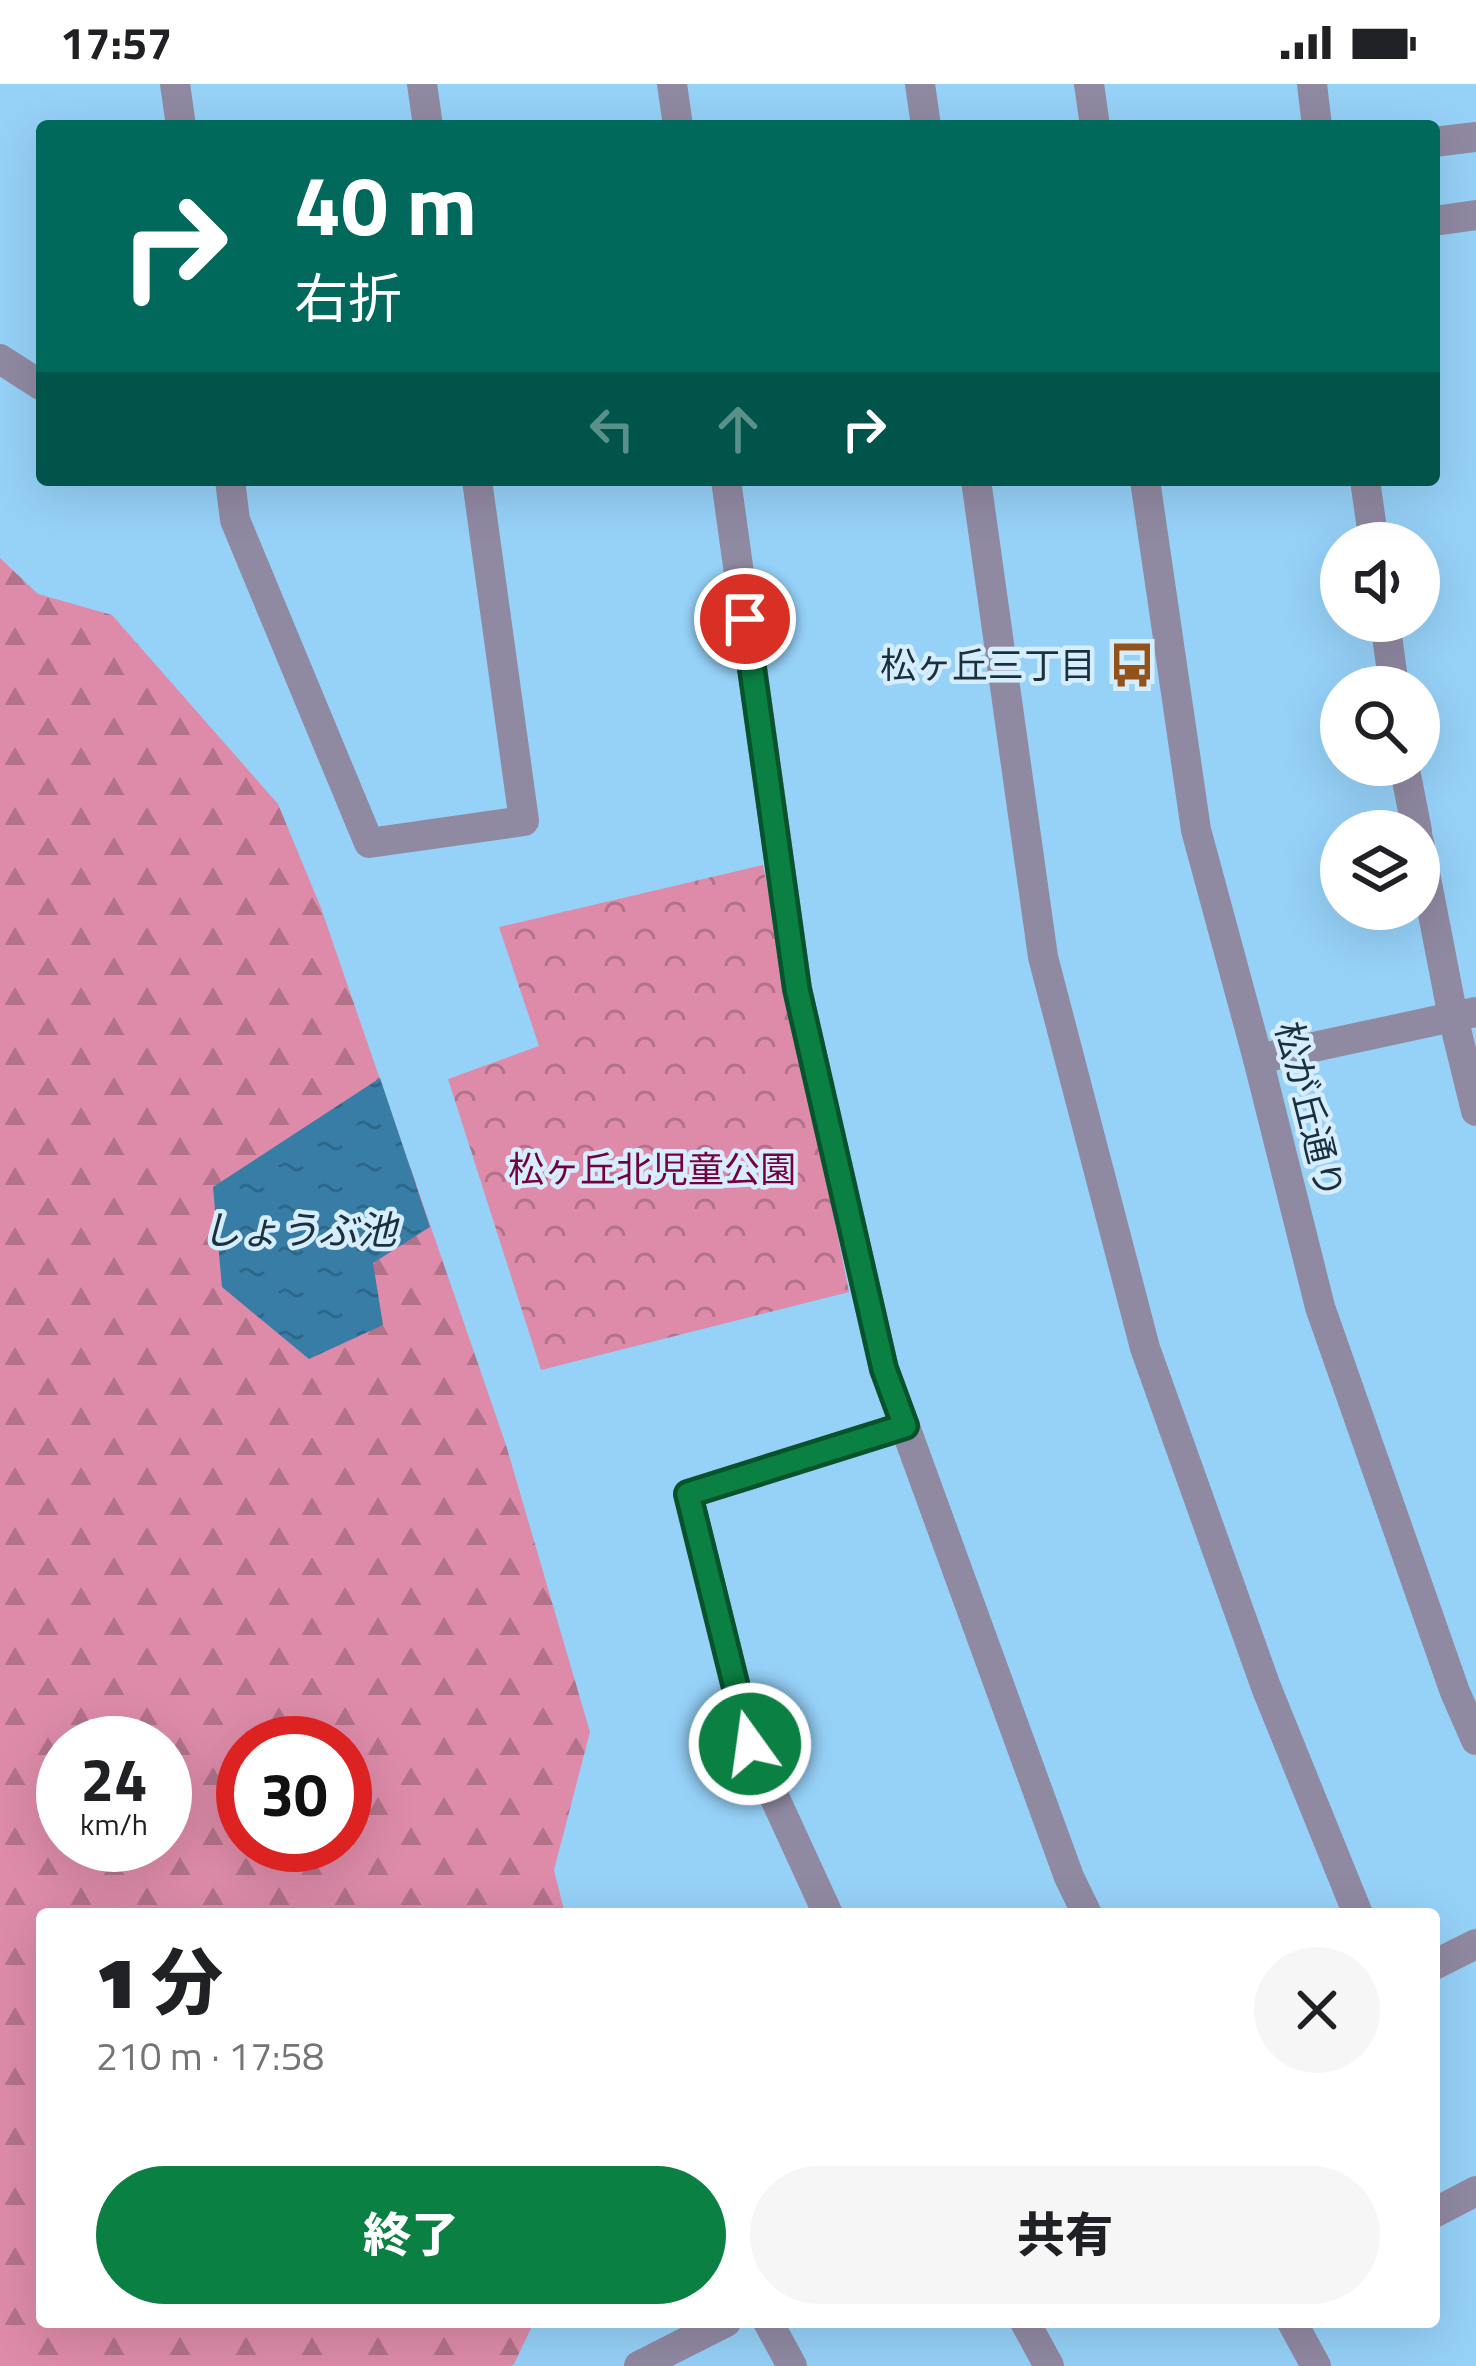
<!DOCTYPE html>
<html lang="ja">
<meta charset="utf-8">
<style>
body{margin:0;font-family:"Titillium Web","Noto Sans JP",sans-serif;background:#f6f6f6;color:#202124;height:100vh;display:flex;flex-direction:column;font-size:45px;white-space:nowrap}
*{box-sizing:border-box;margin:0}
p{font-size:39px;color:#757577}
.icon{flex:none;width:66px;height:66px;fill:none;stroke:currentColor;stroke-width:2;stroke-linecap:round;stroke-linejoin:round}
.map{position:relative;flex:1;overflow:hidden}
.sheet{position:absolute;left:36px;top:1824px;width:1404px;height:420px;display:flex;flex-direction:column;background:#fff;border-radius:12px;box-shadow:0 12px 48px #0002}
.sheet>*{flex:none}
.hud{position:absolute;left:36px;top:36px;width:1404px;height:366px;border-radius:12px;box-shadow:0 12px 48px #0002;background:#00695c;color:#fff;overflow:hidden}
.tools{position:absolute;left:1320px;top:438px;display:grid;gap:24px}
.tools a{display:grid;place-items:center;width:120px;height:120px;border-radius:50%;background:#fff;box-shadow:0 12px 48px #0002;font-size:60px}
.speed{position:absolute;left:36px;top:1632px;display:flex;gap:24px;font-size:60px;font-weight:700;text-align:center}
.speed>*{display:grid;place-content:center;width:156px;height:156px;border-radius:50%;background:#fff;box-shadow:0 12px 48px #0002;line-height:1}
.speed small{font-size:30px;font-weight:400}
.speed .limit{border:18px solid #d22;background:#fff;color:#111}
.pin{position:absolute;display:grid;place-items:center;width:102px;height:102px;color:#fff;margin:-51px;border:6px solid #fff;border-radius:50%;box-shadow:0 3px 12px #0007}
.me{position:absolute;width:132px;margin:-66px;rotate:346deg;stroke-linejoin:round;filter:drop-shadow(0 0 9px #0008)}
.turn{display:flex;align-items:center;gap:42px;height:252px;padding:0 60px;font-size:54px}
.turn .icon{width:156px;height:156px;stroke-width:2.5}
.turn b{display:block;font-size:84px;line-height:102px}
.lanes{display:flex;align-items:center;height:114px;padding:0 60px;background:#0003;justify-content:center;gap:60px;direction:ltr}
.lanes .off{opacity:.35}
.round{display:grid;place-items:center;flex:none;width:126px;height:126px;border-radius:63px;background:#f6f6f6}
.headline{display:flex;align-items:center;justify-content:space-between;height:204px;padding:0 60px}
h1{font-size:72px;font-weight:800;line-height:90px}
.primary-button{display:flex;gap:24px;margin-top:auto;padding:24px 60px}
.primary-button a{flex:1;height:138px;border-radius:72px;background:#0b8043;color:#fff;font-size:48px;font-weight:800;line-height:138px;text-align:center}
.primary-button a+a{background:#f6f6f6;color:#202124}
.status{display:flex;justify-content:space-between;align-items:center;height:84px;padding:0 60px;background:#fff;direction:ltr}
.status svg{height:33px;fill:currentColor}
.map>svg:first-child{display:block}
.forest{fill:url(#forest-firs);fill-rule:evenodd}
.park{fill:url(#park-crowns)}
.water{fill:url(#water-ripples)}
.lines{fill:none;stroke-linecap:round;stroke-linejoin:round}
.minor{stroke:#9089a2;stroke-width:30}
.route-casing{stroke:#07532c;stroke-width:30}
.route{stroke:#0b8043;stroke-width:21}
.labels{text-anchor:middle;stroke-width:9;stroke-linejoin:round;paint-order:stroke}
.poi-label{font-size:36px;fill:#18303f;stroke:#d6edfd;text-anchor:end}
.street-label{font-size:36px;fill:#18303f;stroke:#d6edfd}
.park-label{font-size:36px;fill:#75003f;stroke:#d6edfd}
.water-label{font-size:39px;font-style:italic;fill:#1a303e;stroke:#d6edfd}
</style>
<div class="status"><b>17:57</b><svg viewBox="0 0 49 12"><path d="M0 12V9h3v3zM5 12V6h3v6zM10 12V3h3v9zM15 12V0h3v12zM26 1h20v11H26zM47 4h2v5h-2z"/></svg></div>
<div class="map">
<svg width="1476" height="2282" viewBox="0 0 1476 2282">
<defs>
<pattern id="forest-firs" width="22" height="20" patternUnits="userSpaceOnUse" patternTransform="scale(3)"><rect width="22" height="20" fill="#dd8ba8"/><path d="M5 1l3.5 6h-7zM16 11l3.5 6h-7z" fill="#b2728a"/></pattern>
<pattern id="park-crowns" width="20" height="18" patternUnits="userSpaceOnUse" patternTransform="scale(3)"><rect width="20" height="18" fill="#dd8ba8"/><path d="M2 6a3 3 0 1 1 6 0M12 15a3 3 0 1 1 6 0" fill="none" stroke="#b2728a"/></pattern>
<pattern id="water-ripples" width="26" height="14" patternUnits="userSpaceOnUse" patternTransform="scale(3)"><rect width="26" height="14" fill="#377da6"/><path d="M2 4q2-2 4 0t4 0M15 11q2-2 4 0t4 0" fill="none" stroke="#2d6789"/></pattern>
</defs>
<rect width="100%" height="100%" fill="#96d1f8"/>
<path class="forest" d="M 0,474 L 38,510 L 112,531 L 278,720 L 321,824 L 506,1361 L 590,1648 L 554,1786 L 565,1830 L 42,1830 L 42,2238 L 534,2238 L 514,2280 L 511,2282 L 0,2282 ZM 63,1659 L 165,1659 L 165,1761 L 63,1761 ZM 243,1659 L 345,1659 L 345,1761 L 243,1761 Z"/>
<polygon class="park" points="763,781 849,1208 541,1286 448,995 539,962 499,843"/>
<polygon class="water" points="380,994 430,1143 373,1179 383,1241 309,1275 222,1203 213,1103"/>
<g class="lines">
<g class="minor">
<polyline points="175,0 181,42"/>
<polyline points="422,0 428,42"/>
<polyline points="672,0 678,42"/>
<polyline points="920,0 926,42"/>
<polyline points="1089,0 1095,42"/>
<polyline points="1312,0 1317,42"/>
<polyline points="1434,58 1476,53"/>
<polyline points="1434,137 1476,131"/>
<polyline points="0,275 42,302"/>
<polyline points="230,396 235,436 369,759 524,737 477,396"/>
<polyline points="726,396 797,905 884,1285 1069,1793 1087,1830"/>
<polyline points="976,396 1043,873 1145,1264 1266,1603 1358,1830"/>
<polyline points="1145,396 1196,746 1258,975 1320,1223 1455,1608 1476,1656"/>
<polyline points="1365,396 1374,459"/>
<polyline points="1385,537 1394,603"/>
<polyline points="1404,681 1417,747"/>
<polyline points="1419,758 1453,933 1476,1027"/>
<polyline points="1258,975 1476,928"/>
<polyline points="828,1830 750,1660 688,1410 905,1342"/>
<polyline points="1434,1881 1476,1860"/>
<polyline points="1434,2129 1476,2107"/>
<polyline points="768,2238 792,2282"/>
<polyline points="1025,2238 1049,2282"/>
<polyline points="1292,2238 1316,2282"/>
<polyline points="639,2282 726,2238"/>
</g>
</g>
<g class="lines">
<g class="route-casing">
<polyline id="route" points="745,535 797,905 884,1285 905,1342 688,1410 750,1660"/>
</g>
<use href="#route" class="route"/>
</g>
<defs>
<g id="bus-bare" transform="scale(3.6)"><path d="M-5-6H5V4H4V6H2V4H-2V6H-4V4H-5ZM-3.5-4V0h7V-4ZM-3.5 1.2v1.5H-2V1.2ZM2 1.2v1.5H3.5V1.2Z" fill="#92521a" stroke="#d6edfd" stroke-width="2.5" paint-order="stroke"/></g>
</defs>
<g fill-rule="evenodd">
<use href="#bus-bare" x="1132" y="581"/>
</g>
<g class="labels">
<g class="poi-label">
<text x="1096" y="594">松ヶ丘三丁目</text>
</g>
<g class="street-label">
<text transform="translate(1310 1026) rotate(76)" y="13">松が丘通り</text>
</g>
<g class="park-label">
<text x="652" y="1098">松ヶ丘北児童公園</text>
</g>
<g class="water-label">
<text x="299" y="1160">しょうぶ池</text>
</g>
</g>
</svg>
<div class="tools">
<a><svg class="icon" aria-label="sound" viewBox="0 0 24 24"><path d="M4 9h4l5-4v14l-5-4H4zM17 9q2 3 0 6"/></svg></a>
<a><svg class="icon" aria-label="search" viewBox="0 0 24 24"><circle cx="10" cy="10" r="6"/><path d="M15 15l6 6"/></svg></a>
<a><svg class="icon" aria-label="layers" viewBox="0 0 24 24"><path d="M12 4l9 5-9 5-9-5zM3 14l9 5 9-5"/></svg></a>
</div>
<div class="speed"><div>24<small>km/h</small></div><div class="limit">30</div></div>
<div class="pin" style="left:745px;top:535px;background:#d93025"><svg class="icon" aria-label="arrive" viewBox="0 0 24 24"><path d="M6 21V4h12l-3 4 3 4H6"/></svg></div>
<svg class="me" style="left:750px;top:1660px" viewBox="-20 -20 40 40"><circle r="17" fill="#0b8043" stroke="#fff" stroke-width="3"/><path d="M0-11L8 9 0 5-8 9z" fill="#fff"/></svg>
<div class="hud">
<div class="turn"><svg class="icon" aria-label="right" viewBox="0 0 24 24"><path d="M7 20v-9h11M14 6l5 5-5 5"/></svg><div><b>40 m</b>右折</div></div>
<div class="lanes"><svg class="icon off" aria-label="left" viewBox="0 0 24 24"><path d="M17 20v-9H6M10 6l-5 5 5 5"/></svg><svg class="icon off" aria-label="ahead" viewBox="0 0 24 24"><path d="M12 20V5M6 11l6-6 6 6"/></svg><svg class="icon" aria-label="right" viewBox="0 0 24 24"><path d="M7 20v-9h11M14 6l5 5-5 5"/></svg></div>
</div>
<section class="sheet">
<div class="headline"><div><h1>1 分</h1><p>210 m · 17:58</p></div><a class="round"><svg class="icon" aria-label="close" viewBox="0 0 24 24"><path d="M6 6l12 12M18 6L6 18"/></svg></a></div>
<div class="primary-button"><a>終了</a><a>共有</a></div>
</section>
</div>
